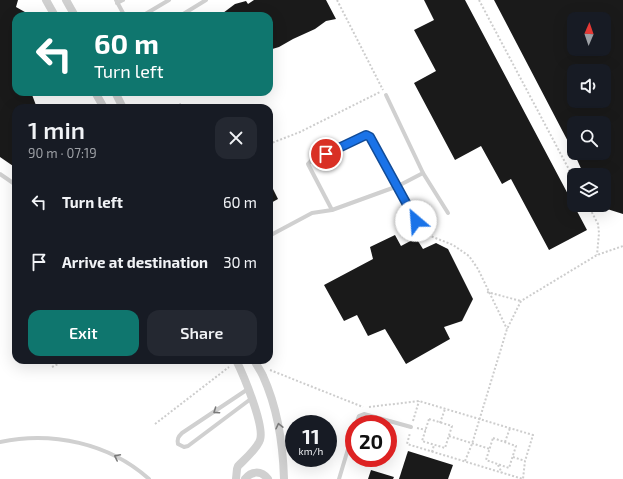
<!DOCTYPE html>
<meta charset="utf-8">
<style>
body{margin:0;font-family:"Exo 2",sans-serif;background:#242831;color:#f1f3f6;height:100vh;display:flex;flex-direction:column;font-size:15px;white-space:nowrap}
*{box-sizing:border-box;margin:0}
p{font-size:13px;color:#9ea1a6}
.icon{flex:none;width:22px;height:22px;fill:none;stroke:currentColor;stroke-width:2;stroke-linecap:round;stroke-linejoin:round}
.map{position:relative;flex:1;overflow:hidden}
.sheet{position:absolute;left:12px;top:104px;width:261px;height:260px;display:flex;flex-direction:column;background:#171b24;border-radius:12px;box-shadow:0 4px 16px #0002}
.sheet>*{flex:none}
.guide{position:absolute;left:12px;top:12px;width:261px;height:84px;border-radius:12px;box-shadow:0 4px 16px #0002;background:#0f766e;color:#fff;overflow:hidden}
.needle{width:26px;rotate:2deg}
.buttons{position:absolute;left:567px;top:12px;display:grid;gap:8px}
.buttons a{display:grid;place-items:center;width:44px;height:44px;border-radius:8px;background:#171b24;box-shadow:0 4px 16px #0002;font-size:20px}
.speed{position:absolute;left:285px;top:415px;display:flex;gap:8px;font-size:20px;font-weight:700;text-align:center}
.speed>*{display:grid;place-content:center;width:52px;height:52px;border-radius:50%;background:#171b24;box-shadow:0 4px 16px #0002;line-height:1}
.speed small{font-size:10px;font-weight:400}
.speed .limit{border:6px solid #d22;background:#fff;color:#111}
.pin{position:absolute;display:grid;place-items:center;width:34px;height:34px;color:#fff;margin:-17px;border:2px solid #fff;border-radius:50%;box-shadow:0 1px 4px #0007}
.me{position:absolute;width:44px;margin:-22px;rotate:333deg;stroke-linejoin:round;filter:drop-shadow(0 0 3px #0008)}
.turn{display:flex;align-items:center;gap:14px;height:84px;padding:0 16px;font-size:18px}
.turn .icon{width:52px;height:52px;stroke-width:2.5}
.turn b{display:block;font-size:28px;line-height:34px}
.round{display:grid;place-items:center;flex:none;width:42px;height:42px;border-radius:12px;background:#242831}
.head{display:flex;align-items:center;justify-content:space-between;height:68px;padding:0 16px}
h1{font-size:24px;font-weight:600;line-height:30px}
.action{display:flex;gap:8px;margin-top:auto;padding:8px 16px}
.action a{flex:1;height:46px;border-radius:12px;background:#0f766e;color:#fff;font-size:16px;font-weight:600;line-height:46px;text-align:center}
.action a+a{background:#242831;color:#f1f3f6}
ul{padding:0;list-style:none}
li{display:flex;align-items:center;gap:12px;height:60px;padding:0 16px}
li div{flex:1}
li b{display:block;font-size:15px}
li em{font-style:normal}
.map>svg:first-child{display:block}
.building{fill:#1a1a1a;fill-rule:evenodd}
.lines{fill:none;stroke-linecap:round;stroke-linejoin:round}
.path{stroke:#cdcdcd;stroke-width:2;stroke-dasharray:2 2;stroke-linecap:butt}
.lane{stroke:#d0d0d0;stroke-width:4}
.street{stroke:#d0d0d0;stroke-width:8}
.oneway{stroke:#7a7a7a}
.route-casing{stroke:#114b97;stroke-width:10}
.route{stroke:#1a73e8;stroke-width:7}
</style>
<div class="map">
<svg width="623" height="479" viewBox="0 0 623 479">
<rect width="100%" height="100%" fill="#fff"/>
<g class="building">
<polygon points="0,0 18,0 16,7 32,16 16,16 16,92 31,92 37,108 16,108 16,168 0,157"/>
<polygon points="254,0 326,0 336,19 326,21 315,29 293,39 279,47 269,50 269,16 219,16 235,4 246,1 248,4"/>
<polygon points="424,0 465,0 587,230 549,250 511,179 502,184 481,146 455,160 414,83 436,71 414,30 434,20"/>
<path d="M 494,0 L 623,0 L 623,214 L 604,208 L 604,175 L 584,175 L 574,153 L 604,153 L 604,123 L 574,123 L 574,153 ZM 574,19 L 604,19 L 604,49 L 574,49 ZM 574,71 L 604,71 L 604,101 L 574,101 Z"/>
<polygon points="269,181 278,199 269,204"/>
<polygon points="395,235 401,246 416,238 423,249 436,243 448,249 473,299 462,321 444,327 450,339 406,364 385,329 368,336 357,315 344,321 324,285 373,259 370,247"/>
<polygon points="408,451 453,465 448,479 399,479"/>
<polygon points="371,470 394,477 393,479 368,479"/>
</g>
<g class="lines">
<g class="path">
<polyline points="337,0 383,90"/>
<polyline points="479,0 574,179"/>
<polyline points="172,108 181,104"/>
<polyline points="269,144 300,132 380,92"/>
<polyline points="588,205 598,224 599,233 597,255"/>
<polyline points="428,235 453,245 469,256 478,269 507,329"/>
<polyline points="487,292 521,301"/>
<polyline points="52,367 66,360"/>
<polyline points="270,370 363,407"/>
<polyline points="369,407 419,401 533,435 525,461 523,479 407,444 410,433"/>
<polygon points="429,419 452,426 445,448 422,441"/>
<polyline points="413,421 419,401"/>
<polyline points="440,423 445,409"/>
<polyline points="155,424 229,367"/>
<polyline points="417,428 426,430"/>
<polyline points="449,436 490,449"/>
<polygon points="493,438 516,446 509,468 486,460"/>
<polyline points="505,442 510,428"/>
<polyline points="432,452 434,445"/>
<polyline points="513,457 525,461"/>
<polyline points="465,461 472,444 507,329 521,301 597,255 623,246"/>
<polyline points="498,465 502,473"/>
</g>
<g class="lane">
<polyline points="116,0 123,13 126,16"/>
<polyline points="117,3 123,0"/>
<polyline points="142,16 169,0"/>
<polyline points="180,16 206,0"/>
<polyline points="423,173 448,213"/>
<polyline points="0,174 16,185"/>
<polyline points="332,210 308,164 312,160 366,135 370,137 373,140 422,232"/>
<polyline points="269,236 312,213 332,210 398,186 423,173 386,95"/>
<path d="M 248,389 L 182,433 C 178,437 177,439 178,444 L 184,447 L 188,446 L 252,398"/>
<polyline points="356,424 359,416 364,414 411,427"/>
<path d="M 0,442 C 52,431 109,443 149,479"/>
<polyline points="339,479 354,429"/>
</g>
<g class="street">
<polyline points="46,0 55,16"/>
<polyline points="66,0 75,16"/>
<polyline points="95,92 104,108"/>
<polyline points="115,92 123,108"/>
<path d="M 236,360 C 243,374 265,426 260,440 C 257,449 245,459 238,466 L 237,469 L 236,479"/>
<path d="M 254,360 C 257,366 261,371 263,376 C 278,409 283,443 284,479"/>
<path d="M 245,479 C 251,471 261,470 268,479"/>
</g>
</g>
<defs><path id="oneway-chevron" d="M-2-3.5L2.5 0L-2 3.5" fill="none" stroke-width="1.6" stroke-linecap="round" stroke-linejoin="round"/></defs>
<g class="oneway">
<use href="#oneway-chevron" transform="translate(216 411) rotate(146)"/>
<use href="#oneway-chevron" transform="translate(279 426) rotate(-103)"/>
<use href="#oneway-chevron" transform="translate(117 457) rotate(-153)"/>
</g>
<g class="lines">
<g class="route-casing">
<polyline id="route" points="326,154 366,135 370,137 416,221"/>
</g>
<use href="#route" class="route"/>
</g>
</svg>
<div class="buttons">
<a><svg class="needle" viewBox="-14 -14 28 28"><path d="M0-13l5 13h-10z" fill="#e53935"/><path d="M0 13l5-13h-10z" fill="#9ea1a6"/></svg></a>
<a><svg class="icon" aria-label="sound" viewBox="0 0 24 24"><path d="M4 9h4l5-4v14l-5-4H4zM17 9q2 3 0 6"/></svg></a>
<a><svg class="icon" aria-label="search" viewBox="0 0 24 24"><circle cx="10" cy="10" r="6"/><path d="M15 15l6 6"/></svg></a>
<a><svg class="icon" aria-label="layers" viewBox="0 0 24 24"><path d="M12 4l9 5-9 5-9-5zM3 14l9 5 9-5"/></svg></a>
</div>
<div class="speed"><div>11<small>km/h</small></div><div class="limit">20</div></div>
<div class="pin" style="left:326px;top:154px;background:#d93025"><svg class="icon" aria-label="arrive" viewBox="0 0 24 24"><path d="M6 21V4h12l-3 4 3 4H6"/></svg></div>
<svg class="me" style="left:416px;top:221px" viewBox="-20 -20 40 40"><circle r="19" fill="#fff"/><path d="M0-13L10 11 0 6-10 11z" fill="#1a73e8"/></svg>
<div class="guide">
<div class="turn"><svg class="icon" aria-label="left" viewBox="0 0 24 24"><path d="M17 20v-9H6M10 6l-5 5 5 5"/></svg><div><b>60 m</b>Turn left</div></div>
</div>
<section class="sheet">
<div class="head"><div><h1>1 min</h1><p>90 m · 07:19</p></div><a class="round"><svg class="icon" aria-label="close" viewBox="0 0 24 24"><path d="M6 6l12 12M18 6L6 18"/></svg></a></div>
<ul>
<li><svg class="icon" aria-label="left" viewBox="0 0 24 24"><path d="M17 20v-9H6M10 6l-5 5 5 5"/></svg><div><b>Turn left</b></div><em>60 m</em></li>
<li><svg class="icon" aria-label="arrive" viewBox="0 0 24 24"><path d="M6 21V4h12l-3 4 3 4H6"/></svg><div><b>Arrive at destination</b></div><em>30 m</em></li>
</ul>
<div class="action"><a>Exit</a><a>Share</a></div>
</section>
</div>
